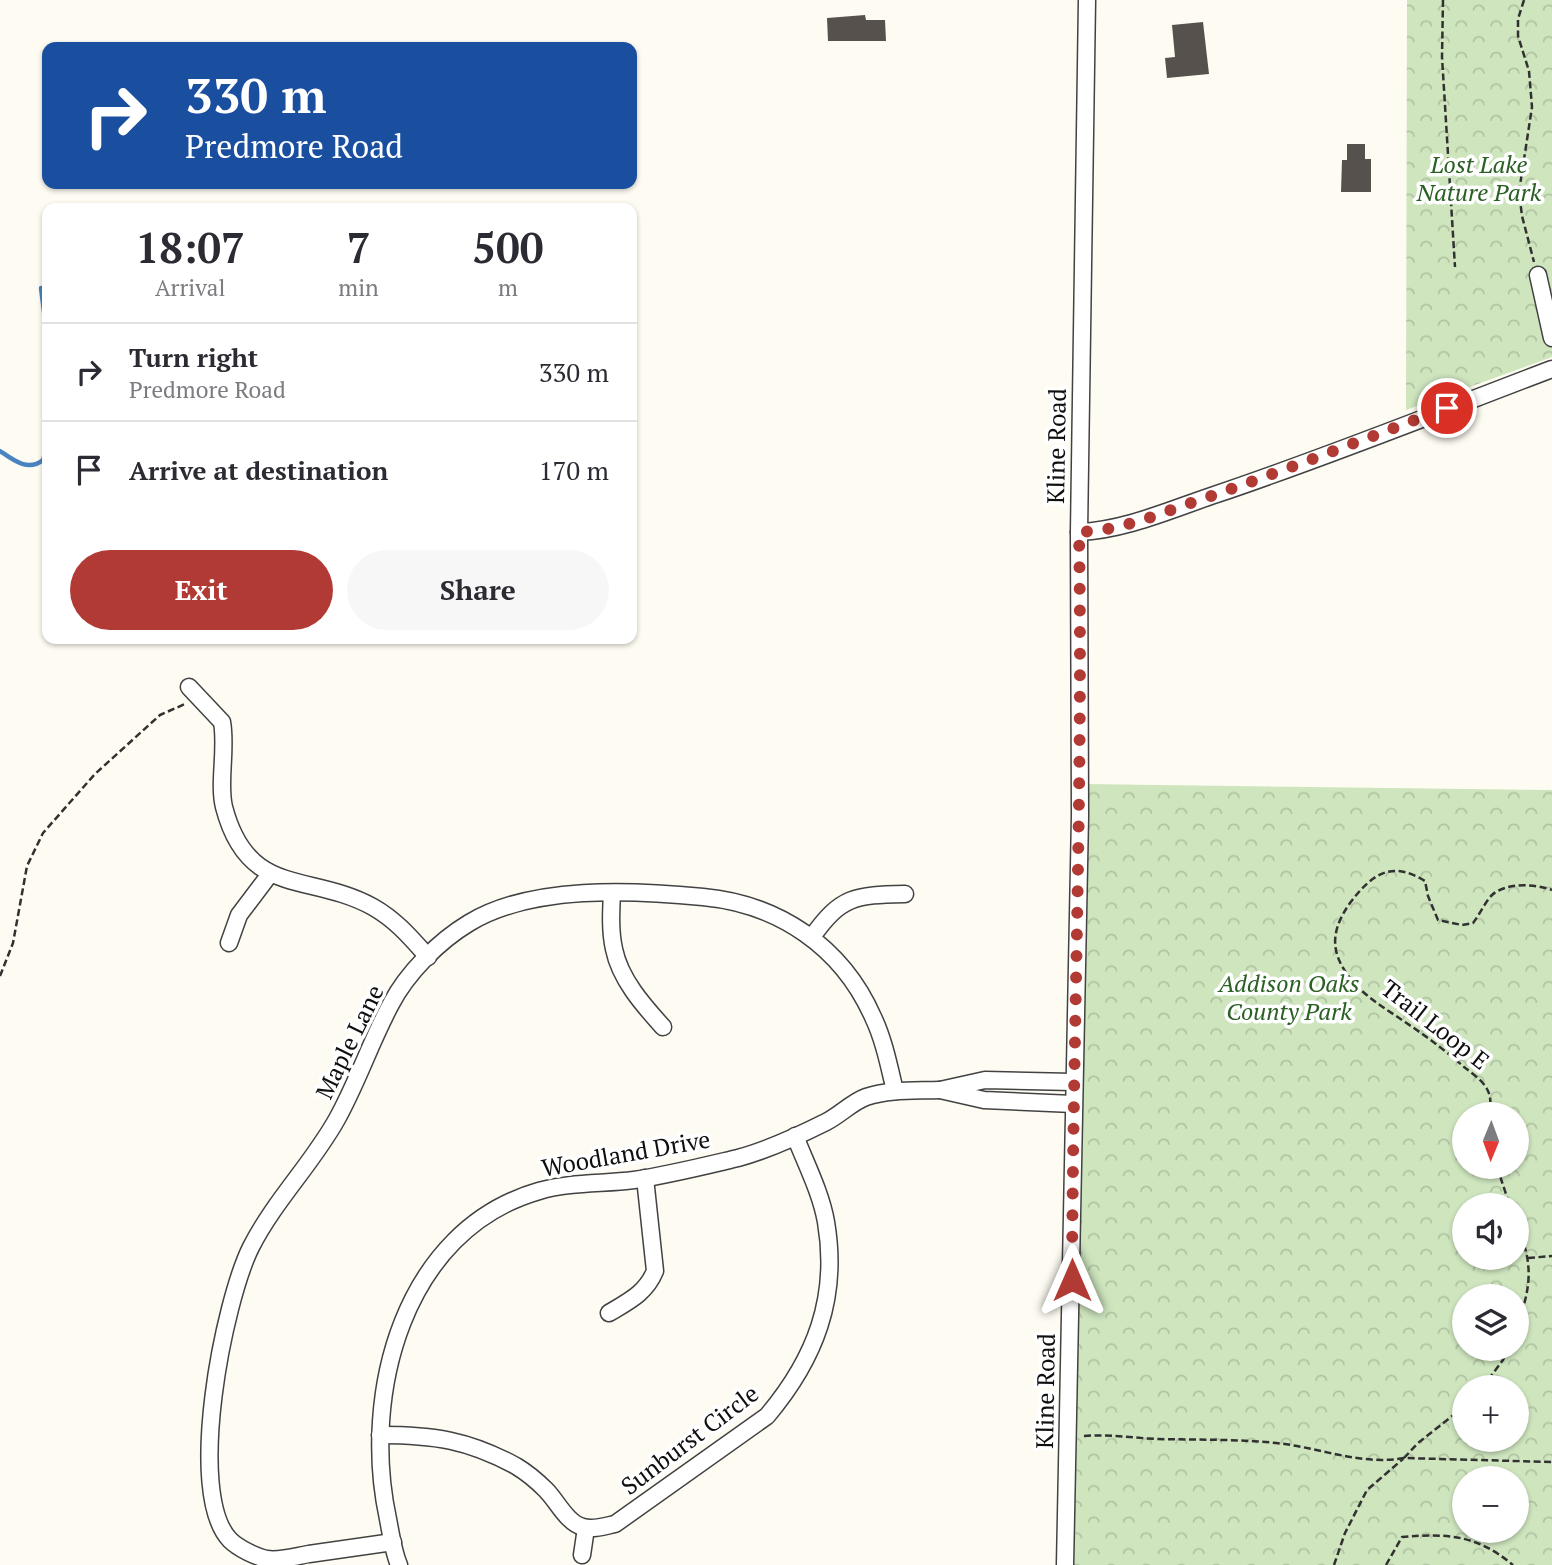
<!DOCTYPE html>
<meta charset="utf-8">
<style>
body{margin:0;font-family:"PT Serif",serif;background:#f7f7f7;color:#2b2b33;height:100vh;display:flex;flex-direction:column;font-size:26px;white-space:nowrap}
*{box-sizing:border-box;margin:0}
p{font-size:23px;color:#7c7c81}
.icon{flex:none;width:38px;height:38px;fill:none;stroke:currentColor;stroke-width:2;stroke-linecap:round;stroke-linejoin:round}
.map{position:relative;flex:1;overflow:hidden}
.sheet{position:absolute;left:42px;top:203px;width:595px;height:441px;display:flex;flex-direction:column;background:#fff;border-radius:14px;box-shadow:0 2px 5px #0004}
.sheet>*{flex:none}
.top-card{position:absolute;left:42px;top:42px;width:595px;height:147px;border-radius:14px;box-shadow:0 2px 5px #0004;background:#1a4fa0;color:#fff;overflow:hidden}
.needle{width:46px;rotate:181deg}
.tools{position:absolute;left:1452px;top:1102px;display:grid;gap:14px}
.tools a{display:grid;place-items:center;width:77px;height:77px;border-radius:50%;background:#fff;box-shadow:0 2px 5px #0004;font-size:35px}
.pin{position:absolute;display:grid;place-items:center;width:60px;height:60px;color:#fff;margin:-30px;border:4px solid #fff;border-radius:50%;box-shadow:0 2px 7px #0007}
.me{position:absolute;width:77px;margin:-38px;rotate:0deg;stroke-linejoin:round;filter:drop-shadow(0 0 5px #0008)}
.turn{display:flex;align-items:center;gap:24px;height:147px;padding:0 28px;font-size:32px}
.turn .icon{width:91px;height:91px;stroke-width:2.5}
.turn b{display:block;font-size:49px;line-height:60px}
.eta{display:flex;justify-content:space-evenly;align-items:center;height:119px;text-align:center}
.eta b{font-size:42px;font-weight:600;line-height:49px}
.button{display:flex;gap:14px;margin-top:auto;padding:14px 28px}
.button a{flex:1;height:80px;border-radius:42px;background:#b13b34;color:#fff;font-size:28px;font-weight:600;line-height:80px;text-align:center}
.button a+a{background:#f7f7f7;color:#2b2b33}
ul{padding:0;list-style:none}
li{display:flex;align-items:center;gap:21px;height:98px;padding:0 28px;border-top:2px solid #e1e1e2}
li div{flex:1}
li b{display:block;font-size:26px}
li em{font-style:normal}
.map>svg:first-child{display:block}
.park{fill:url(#park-crowns);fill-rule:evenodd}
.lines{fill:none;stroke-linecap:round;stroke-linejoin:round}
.stream{stroke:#4984c0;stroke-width:4.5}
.building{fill:#56514c}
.minor-casing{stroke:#424242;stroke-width:19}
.path{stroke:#313131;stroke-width:2.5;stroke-dasharray:7 3.5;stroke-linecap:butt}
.minor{stroke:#fff;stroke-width:16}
.route{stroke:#b13b34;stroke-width:12;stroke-dasharray:0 21.6}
.labels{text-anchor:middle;stroke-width:7;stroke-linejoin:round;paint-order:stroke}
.park-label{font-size:24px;font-style:italic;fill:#2b6025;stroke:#fff}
.street-label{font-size:24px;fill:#0f0f0f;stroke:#fff}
</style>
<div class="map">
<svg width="1552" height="1565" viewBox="0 0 1552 1565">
<defs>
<pattern id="park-crowns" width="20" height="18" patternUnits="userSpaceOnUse" patternTransform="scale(1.75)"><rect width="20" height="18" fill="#cee5be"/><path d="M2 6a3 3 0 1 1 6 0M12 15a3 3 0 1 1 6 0" fill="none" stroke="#b0c3a2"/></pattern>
</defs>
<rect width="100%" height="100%" fill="#fefcf2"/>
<g class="park">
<polygon points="1407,0 1552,0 1552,357 1406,410"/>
<path d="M 1085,784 L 1552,790 L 1552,1565 L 1063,1565 ZM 1465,1115 L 1517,1115 L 1517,1167 L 1465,1167 ZM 1465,1206 L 1517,1206 L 1517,1258 L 1465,1258 ZM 1465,1297 L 1517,1297 L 1517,1349 L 1465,1349 ZM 1465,1388 L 1517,1388 L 1517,1440 L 1465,1440 ZM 1465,1479 L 1517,1479 L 1517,1531 L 1465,1531 Z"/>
</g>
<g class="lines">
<g class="stream">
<polyline points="41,288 47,335"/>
<path d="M 0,451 C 13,460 28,472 43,460 L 47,448"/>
</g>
</g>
<g class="building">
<polygon points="865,15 866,20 885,20 886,41 828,41 827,18"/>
<polygon points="1203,22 1209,74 1167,78 1165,58 1175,57 1172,25"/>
<polygon points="1347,144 1365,144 1365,159 1371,159 1371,192 1341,192 1342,160 1347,160"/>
</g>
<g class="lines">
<g class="minor-casing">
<g id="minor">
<polyline points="1538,275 1552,338"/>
<path d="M 1079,532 C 1126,530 1172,509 1217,494 C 1330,456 1441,411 1552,369"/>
<path d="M 189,687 L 222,722 C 227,749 218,783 224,807 C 248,899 310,872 373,907 C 396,920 411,938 428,957"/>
<path d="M 612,893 C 611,912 610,931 614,949 C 620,979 643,1005 663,1027"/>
<path d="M 812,937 C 841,896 855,895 905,894"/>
<polyline points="229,943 239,915 270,874"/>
<polyline points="1073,1104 984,1100 940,1090 985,1080 1073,1082"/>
<path d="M 609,1313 C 629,1301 646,1293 655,1271 L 645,1178"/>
<path d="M 380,1435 C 434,1435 468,1440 516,1466 C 526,1472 537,1481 546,1490 C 557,1501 567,1523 583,1527 C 594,1530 605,1526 615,1524 L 767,1416 C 815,1359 839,1298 826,1222 C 821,1193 806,1164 795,1136"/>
<path d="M 393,1542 C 365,1546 337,1550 309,1554 C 297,1556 280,1561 267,1559 C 256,1557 238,1548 230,1540 C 185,1493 224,1301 251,1247 C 275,1200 312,1164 337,1119 C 358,1081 371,1041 391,1004 C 407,973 439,941 469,923 C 531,885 633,890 703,897 C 779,904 842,947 873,1017 C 884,1040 889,1066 895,1091"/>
<polyline points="582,1555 586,1528"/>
<path d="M 399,1565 C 393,1551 391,1534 388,1519 C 361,1394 403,1230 539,1191 C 570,1182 603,1184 634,1180 C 668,1175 704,1166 738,1158 C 768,1150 798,1136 826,1122 C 840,1115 852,1102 866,1097 C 890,1089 915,1091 940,1090"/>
<polyline points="1065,1565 1080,816 1079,532 1087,0"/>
</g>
</g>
<g class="path">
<polyline points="1443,0 1442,57 1455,267"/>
<polyline points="1524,0 1518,19 1518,36 1529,71 1532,107 1519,192 1522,216 1534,262"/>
<polyline points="0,976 13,943 27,866 43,833 95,774 160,715 185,704"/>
<path d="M 1490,1115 C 1490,1105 1492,1098 1487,1089 C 1483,1081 1472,1073 1464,1067 C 1446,1051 1426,1036 1405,1022 C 1382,1006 1356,992 1342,966 C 1329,943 1336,923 1350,903 C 1372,874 1391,860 1425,881 L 1428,896 L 1438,920 L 1462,925 L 1473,923 C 1480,914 1485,902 1492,895 C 1506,882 1536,884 1552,890"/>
<polyline points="1497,1167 1510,1206"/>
<path d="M 1517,1225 C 1534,1266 1531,1286 1517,1327"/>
<polyline points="1528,1258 1552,1256"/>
<polyline points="1482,1388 1503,1360 1508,1349"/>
<polyline points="1465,1406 1418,1443 1404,1458 1552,1462"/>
<path d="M 1084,1436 C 1109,1434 1133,1438 1158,1439 C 1198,1440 1237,1439 1276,1443 C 1318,1447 1361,1466 1404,1458"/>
<polyline points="1334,1565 1345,1533 1367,1490 1403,1459"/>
<path d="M 1386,1565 L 1402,1537 C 1448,1533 1477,1535 1513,1565"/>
</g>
<use href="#minor" class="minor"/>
</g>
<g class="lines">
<path class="route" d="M 1072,1280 C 1073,1030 1083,781 1079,532 C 1120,531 1158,514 1197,501 C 1281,472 1364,439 1447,408"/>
</g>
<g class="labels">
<g class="park-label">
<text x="1479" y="173">Lost Lake<tspan x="1479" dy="28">Nature Park</tspan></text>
<text x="1289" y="992">Addison Oaks<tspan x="1289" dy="28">County Park</tspan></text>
</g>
<g class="street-label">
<text transform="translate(1057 446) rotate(-89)" y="8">Kline Road</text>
<text transform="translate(1435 1025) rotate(38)" y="8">Trail Loop E</text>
<text transform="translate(350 1042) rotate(-64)" y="8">Maple Lane</text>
<text transform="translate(626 1154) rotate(-10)" y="8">Woodland Drive</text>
<text transform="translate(1046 1391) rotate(-89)" y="8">Kline Road</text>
<text transform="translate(690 1440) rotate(-37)" y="8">Sunburst Circle</text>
</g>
</g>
</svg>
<div class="tools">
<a><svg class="needle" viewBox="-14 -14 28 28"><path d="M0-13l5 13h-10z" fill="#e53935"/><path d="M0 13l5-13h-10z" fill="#7c7c81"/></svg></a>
<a><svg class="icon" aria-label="sound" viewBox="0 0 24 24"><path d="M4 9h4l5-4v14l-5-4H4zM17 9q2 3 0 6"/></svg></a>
<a><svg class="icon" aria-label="layers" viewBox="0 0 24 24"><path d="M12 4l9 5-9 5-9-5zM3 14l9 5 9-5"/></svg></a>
<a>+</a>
<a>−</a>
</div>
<div class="pin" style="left:1447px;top:408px;background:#d93025"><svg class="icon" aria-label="arrive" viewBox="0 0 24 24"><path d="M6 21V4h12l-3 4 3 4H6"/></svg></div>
<svg class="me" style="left:1072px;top:1280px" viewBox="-20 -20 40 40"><path d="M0-17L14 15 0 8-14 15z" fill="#b13b34" stroke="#fff" stroke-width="4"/></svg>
<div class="top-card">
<div class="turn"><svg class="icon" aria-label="right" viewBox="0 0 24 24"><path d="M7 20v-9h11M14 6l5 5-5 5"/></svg><div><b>330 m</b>Predmore Road</div></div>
</div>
<section class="sheet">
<div class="eta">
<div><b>18:07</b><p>Arrival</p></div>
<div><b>7</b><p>min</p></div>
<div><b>500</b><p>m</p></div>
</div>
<ul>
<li><svg class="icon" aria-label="right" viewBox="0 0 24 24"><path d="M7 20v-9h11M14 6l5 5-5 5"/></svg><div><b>Turn right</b><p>Predmore Road</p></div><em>330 m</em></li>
<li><svg class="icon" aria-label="arrive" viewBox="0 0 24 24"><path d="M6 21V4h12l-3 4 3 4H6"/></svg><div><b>Arrive at destination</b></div><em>170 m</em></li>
</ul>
<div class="button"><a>Exit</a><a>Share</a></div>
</section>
</div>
